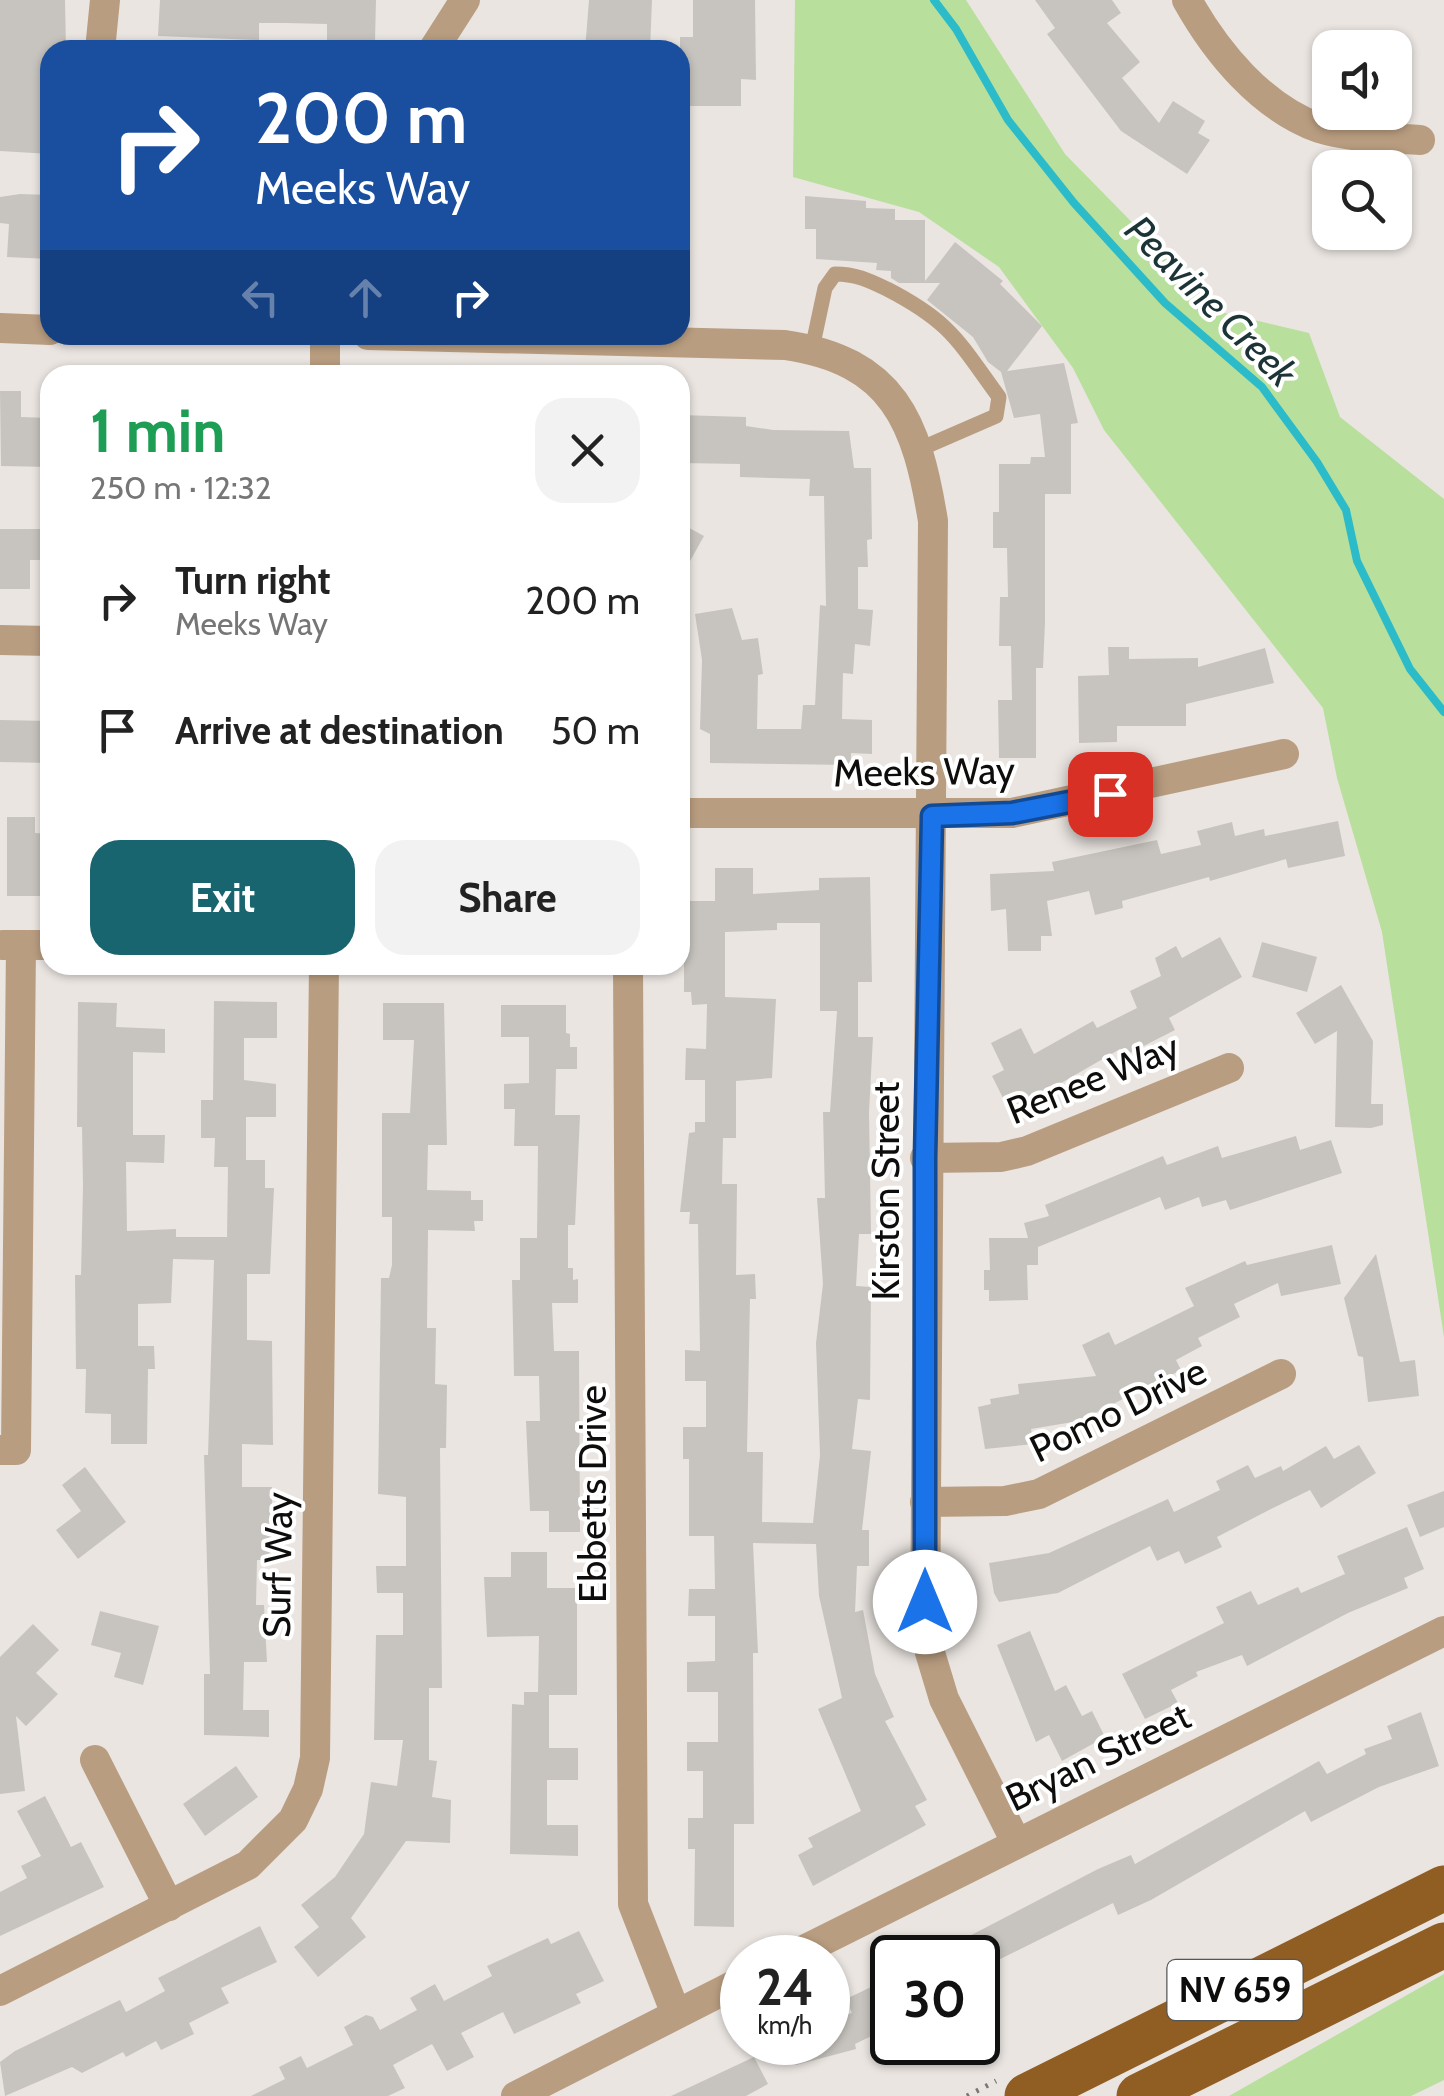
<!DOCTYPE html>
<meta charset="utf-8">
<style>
body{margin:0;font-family:Cabin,sans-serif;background:#f2f2f2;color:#222;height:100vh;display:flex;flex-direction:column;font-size:38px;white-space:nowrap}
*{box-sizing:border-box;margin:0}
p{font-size:32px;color:#767676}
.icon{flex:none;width:55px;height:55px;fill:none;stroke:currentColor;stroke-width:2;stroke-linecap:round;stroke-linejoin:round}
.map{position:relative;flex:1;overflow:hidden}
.drawer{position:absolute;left:40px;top:365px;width:650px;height:610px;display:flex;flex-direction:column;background:#fff;border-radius:30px;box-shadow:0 2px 8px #0004}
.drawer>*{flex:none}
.top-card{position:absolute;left:40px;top:40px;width:650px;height:305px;border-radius:30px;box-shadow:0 2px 8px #0004;background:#1a4fa0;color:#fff;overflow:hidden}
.tools{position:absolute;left:1312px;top:30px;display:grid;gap:20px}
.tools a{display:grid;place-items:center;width:100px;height:100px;border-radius:20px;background:#fff;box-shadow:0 2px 8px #0004;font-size:50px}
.speed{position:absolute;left:720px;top:1935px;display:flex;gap:20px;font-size:50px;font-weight:700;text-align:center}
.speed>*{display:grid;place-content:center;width:130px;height:130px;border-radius:50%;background:#fff;box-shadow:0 2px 8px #0004;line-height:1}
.speed small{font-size:25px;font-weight:400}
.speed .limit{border:5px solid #111;border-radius:15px;background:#fff;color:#111}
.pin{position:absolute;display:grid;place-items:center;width:85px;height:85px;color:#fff;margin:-42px;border-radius:20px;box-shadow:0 5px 15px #0006}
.me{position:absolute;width:110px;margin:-55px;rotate:0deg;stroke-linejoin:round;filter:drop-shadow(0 0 8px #0008)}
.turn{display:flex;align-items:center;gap:35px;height:210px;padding:0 50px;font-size:45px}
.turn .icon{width:130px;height:130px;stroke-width:2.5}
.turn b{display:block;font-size:70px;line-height:85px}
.lanes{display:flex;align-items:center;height:95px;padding:0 50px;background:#0003;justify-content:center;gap:50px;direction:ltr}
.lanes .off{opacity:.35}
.round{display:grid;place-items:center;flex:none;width:105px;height:105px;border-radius:30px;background:#f2f2f2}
.headline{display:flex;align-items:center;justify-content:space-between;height:170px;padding:0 50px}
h1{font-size:60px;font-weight:800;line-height:75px;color:#1e9e55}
.button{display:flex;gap:20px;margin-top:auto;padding:20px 50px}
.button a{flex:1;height:115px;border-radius:30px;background:#18646f;color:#fff;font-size:40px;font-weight:800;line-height:115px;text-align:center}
.button a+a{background:#f2f2f2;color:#222}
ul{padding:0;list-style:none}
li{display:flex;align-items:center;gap:30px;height:130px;padding:0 50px}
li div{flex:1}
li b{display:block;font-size:38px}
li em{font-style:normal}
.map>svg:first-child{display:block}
.green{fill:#b8df9c}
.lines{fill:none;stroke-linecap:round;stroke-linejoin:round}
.stream{stroke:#2cbbc9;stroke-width:8}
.building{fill:#c7c4bf;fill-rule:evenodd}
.path{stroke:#787573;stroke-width:5;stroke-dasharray:2.5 8;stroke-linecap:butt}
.lane{stroke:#b99d80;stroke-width:15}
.street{stroke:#b99d80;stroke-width:30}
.primary{stroke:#905e23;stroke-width:45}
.route-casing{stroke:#114b97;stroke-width:25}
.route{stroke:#1a73e8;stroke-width:18}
.labels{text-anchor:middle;stroke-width:8;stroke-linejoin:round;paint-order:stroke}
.shield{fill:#fff;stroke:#565655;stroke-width:2.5}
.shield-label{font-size:35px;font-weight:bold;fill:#0e0d0c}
.street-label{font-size:38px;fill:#0e0d0c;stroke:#fff}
.water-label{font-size:40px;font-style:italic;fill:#1d3436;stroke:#fff}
</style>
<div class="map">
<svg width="1444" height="2096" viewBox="0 0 1444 2096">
<rect width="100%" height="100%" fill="#eae5e1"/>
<g class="green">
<polygon points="795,0 966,0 1065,154 1220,312 1309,333 1340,417 1444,499 1444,1337 1382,932 1337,778 1323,708 1104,430 1073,368 999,267 919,212 793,177"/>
<polygon points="1444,1974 1444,2080 1411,2096 1229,2096"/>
</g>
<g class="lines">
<polyline class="stream" points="934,0 956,29 1008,120 1074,203 1165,303 1262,387 1317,462 1346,510 1357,561 1410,669 1444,712"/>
</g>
<g class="building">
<polygon points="0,0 65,0 66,50 50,50 50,154 0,151"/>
<polygon points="160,0 376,0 375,42 327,40 327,24 286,23 259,23 259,40 158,36"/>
<polygon points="589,0 652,0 650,50 585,50"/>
<polygon points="693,0 755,0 756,80 741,79 741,106 680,106 680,37 693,37"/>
<polygon points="1035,0 1112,0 1121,13 1107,23 1140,62 1122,78 1159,123 1173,101 1205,121 1198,133 1210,140 1187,174 1121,131 1047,34 1055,28"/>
<polygon points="20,194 50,195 49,259 7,257 9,224 0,223 0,197"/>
<polygon points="805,196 866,201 866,208 895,209 895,220 925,220 925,281 955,242 1003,281 1000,284 1042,326 1007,371 1064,363 1078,423 1071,424 1071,494 1045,494 1045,623 1043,668 1036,668 1036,758 999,758 998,700 1012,700 1011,646 999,646 1000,597 1008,597 1007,548 993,548 993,512 999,512 999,464 1030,464 1031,457 1045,457 1040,414 1014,418 1001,372 988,362 973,337 927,300 940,283 899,283 891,278 891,271 876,270 877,263 816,259 816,229 805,229"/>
<polygon points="0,391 21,391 21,417 50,418 50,467 1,466"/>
<polygon points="680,415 746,417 746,426 773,430 849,431 854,468 871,468 872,539 867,540 868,567 858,567 858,609 873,610 870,646 855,644 853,674 843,673 842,719 872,720 872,754 851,753 851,765 710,763 710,734 700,729 702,660 695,614 732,608 742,640 758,638 763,674 758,675 757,729 801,729 803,705 815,705 820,605 826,606 824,496 809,496 810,479 740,477 740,464 680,463"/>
<polygon points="680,523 704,536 680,579"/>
<polygon points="0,529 50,529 50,560 30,560 30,589 0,589"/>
<polygon points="1108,647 1129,647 1129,659 1198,658 1198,667 1265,648 1274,683 1186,704 1186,726 1117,726 1117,742 1079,743 1078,676 1109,675"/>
<polygon points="0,720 50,721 50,763 0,762"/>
<polygon points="7,817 35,817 35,833 50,834 44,896 7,896"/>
<polygon points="1338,821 1345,856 1288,868 1286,859 1210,881 1209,877 1122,901 1123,908 1095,915 1089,891 1047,901 1052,936 1041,936 1041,951 1008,951 1006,909 991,911 990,874 1054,871 1052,862 1157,840 1161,854 1201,845 1197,831 1232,822 1235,836 1264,829 1265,836"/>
<path d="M 715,868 L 753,868 L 753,894 L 819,890 L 819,878 L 870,877 L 872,982 L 858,982 L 858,1037 L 873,1037 L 869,1112 L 871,1234 L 859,1234 L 856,1286 L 871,1287 L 870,1400 L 858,1399 L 852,1449 L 871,1451 L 862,1530 L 869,1530 L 869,1566 L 857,1566 L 855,1612 L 863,1610 L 875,1674 L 894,1717 L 885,1721 L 927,1800 L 915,1806 L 926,1825 L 813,1886 L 798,1855 L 813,1847 L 808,1838 L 861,1811 L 818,1709 L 842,1698 L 819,1596 L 816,1544 L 753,1543 L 758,1653 L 753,1653 L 754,1824 L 734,1824 L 734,1927 L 694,1926 L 695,1849 L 688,1849 L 688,1818 L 703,1818 L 703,1771 L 687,1771 L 687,1742 L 718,1742 L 718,1692 L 687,1692 L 687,1662 L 715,1661 L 715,1616 L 688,1616 L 689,1589 L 715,1589 L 714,1536 L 689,1536 L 689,1459 L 683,1459 L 683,1427 L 706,1427 L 706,1381 L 685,1381 L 685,1350 L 700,1351 L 698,1224 L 689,1224 L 690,1212 L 680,1212 L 689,1133 L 695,1132 L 695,1122 L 705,1122 L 705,1080 L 685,1080 L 686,1048 L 706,1049 L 707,1004 L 692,1005 L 691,992 L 684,992 L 684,944 L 686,901 L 715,901 ZM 777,923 L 820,923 L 820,1011 L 837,1011 L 830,1112 L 823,1112 L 825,1198 L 817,1198 L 823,1284 L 816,1343 L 820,1455 L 813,1523 L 762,1522 L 763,1452 L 747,1452 L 750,1299 L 756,1299 L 755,1274 L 736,1275 L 737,1184 L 722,1184 L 723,1138 L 736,1138 L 736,1081 L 772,1078 L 776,999 L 725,997 L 725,932 L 777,930 Z"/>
<polygon points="1220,937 1242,977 1169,1018 1175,1030 1124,1056 1120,1049 1049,1090 1057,1106 1035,1117 1026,1099 1008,1108 992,1076 1004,1070 991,1043 1021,1028 1034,1054 1093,1021 1097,1028 1137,1008 1130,991 1161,976 1155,958 1176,946 1182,958"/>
<polygon points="1262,942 1317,957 1307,992 1252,977"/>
<polygon points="1341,985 1373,1041 1371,1104 1383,1104 1383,1125 1371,1128 1335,1127 1337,1031 1315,1044 1296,1013"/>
<polygon points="214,1001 277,1002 277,1038 244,1038 244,1080 276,1084 276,1117 246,1117 246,1160 265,1160 265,1188 274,1188 270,1274 247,1274 247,1340 272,1341 273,1445 242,1444 242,1487 272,1487 272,1560 257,1560 256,1605 264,1605 267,1662 244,1662 243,1710 269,1710 269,1737 204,1735 204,1674 210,1674 204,1455 208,1455 214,1260 173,1259 171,1303 138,1304 138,1346 154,1346 155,1369 148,1369 147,1444 111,1444 111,1414 85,1413 86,1369 76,1369 75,1275 81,1275 83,1186 82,1127 77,1127 78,1002 117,1003 116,1027 165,1029 165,1053 133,1052 133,1135 165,1135 164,1163 126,1162 127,1231 176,1229 176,1237 227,1237 228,1167 214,1167 215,1138 201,1138 201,1100 213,1100"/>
<polygon points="383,1003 444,1003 447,1145 428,1145 427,1190 471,1191 471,1200 483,1200 483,1221 474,1221 475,1231 428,1230 427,1328 436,1328 435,1384 447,1385 446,1448 440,1448 442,1688 429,1688 429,1760 437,1761 432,1797 451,1800 450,1843 406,1841 351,1918 366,1937 318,1977 294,1947 319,1927 301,1905 335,1877 364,1834 371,1782 397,1786 403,1740 374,1740 376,1635 403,1635 403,1593 377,1593 376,1566 406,1566 406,1497 378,1494 381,1278 389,1278 392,1265 392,1217 382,1217 382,1113 410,1113 414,1040 383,1040"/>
<polygon points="501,1005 566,1005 566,1033 570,1034 570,1047 577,1047 577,1069 556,1069 555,1115 580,1115 575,1225 568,1225 568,1268 573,1268 573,1280 578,1279 578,1303 552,1303 554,1351 579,1351 580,1532 549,1532 549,1511 530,1511 526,1421 540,1421 539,1376 514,1376 512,1280 520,1280 520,1238 537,1238 538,1146 514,1146 515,1109 504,1109 504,1084 529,1083 529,1037 501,1037"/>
<polygon points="1296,1136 1300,1150 1331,1140 1342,1173 1230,1210 1226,1200 1202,1207 1199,1197 1165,1210 1160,1197 1038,1247 1038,1265 1027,1265 1028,1300 989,1301 989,1290 984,1290 984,1270 990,1270 989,1238 1028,1238 1024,1223 1049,1216 1045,1205 1163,1156 1167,1165 1218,1146 1222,1158"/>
<polygon points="1332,1245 1341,1284 1281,1296 1278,1283 1234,1304 1240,1317 1198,1338 1202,1346 1176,1360 1181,1370 1079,1421 1031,1429 1034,1444 985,1449 978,1407 991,1404 990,1399 1019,1394 1018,1384 1096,1376 1082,1345 1109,1332 1115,1345 1194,1306 1185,1288 1245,1261 1247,1265"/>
<polygon points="1376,1254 1400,1362 1415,1360 1419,1396 1368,1402 1363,1357 1358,1356 1344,1298"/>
<polygon points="1359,1445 1376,1473 1321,1508 1310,1490 1269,1510 1217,1537 1222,1547 1185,1564 1179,1551 1157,1561 1150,1546 1058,1593 999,1602 994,1593 989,1563 1049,1553 1168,1499 1174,1512 1220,1490 1216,1481 1248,1465 1255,1478 1281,1466 1283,1471 1326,1446 1334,1459"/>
<polygon points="85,1467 126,1522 78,1559 56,1530 81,1511 62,1485"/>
<polygon points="1444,1491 1444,1527 1420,1537 1407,1505"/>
<polygon points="1407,1527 1424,1569 1404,1578 1408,1588 1348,1613 1247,1666 1242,1655 1196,1672 1198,1676 1171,1690 1178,1703 1145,1719 1122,1674 1224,1623 1216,1607 1251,1591 1258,1605 1298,1587 1301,1593 1345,1574 1337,1556"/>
<polygon points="511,1552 547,1552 547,1588 577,1588 577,1695 549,1695 549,1748 578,1748 578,1780 547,1780 547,1825 578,1825 578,1856 510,1854 512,1704 524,1705 524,1692 538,1692 539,1636 487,1637 484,1577 511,1577"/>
<polygon points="100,1611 159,1626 143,1685 114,1677 121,1653 91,1645"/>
<polygon points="33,1624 59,1650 36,1673 58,1694 26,1726 16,1716 25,1791 0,1794 0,1657"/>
<polygon points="1030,1631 1055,1691 1066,1685 1082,1716 1092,1711 1105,1737 1062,1761 1049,1735 1036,1742 997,1645"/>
<polygon points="1421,1712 1439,1766 1379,1787 1311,1822 1305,1811 1151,1900 1118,1915 1113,1903 978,1970 978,1958 927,1958 1098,1869 1131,1855 1135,1864 1319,1761 1327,1774 1366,1754 1364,1749 1392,1739 1387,1726"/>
<polygon points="236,1766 258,1797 205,1836 183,1804"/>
<polygon points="45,1796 71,1847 81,1842 104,1887 0,1936 0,1892 27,1878 21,1866 41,1856 17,1811"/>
<polygon points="260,1926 277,1962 221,1988 229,2003 189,2023 194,2034 161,2050 156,2041 126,2057 123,2052 82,2073 72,2067 5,2096 0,2062 15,2051 120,2000 126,2012 165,1991 158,1978"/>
<polygon points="579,1931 604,1981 576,1994 581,2003 514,2034 503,2012 461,2033 474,2057 447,2071 432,2044 393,2065 405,2088 388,2096 251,2096 285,2079 279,2067 301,2056 307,2068 353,2045 344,2027 366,2015 373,2017 380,2030 417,2010 410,1998 435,1984 444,2001 492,1976 487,1966 548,1938 551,1944"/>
<polygon points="892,1977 892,2026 855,2044 856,2049 796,2065 790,2042 828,2042 828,2020 852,2013 846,1999"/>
<polygon points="754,2057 768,2084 746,2096 671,2096"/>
</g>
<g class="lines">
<polyline class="path" points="967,2096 996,2081"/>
<path class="lane" d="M 812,349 L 825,288 L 835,274 C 856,274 868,280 887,289 C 951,322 958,341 999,397 L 996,416 L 920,449"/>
<g class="street">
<path d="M 1187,0 C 1216,52 1261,107 1319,128 C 1351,138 1387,138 1420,140"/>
<polyline points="100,50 105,0"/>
<polyline points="433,50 465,0"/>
<polyline points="0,328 50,330"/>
<path d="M 368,335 L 785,345 C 894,361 917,422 933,521 L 925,1636 L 944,1699 L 1016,1842"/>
<polyline points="325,375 325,335"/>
<polyline points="0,640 50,641"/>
<polyline points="680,813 1012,813 1284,754"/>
<polyline points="3,945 50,945"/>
<polyline points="628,965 633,1904 676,2014"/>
<polyline points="925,1158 1001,1157 1027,1151 1229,1068"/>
<polyline points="0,1450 16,1450 21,945"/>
<polyline points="925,1502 1005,1501 1039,1494 1281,1374"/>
<polyline points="95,1760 169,1906"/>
<polyline points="788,1958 1444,1631"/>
<polyline points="0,1991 248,1865 293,1820 308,1789 315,1758 324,965"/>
<polyline points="516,2096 742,1981"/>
</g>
<g class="primary">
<polyline points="1027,2096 1444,1888"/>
<polyline points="1139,2096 1444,1945"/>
</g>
</g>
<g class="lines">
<g class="route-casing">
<polyline id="route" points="925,1602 925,1158 932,816 1012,813 1110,794"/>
</g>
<use href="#route" class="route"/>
</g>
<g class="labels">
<rect class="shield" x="1167.5" y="1960" width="135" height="60" rx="8"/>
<g class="shield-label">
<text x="1235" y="2002">NV 659</text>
</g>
<g class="street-label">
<text transform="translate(924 772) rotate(-1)" y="13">Meeks Way</text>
<text transform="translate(1093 1079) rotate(-22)" y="13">Renee Way</text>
<text transform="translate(886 1191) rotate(-90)" y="13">Kirston Street</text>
<text transform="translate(1118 1410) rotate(-26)" y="13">Pomo Drive</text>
<text transform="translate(593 1494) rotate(-90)" y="13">Ebbetts Drive</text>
<text transform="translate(278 1565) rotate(-89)" y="13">Surf Way</text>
<text transform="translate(1098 1757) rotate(-26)" y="13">Bryan Street</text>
</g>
<g class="water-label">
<text transform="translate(1211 301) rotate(45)" y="14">Peavine Creek</text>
</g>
</g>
</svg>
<div class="tools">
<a><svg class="icon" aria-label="sound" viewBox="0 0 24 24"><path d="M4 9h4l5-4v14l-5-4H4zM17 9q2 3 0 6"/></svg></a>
<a><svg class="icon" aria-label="search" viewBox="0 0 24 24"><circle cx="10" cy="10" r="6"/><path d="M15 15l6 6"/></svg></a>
</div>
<div class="speed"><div>24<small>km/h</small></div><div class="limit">30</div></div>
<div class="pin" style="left:1110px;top:794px;background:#d93025"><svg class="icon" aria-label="arrive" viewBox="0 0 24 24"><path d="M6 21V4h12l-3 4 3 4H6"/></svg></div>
<svg class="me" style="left:925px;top:1602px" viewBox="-20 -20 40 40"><circle r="19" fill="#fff"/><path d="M0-13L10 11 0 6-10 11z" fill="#1a73e8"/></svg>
<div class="top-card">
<div class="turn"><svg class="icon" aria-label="right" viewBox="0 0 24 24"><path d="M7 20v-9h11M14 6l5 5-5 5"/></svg><div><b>200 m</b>Meeks Way</div></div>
<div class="lanes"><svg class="icon off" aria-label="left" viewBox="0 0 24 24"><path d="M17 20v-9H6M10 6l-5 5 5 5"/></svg><svg class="icon off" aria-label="ahead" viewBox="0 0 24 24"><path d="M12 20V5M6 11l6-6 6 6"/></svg><svg class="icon" aria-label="right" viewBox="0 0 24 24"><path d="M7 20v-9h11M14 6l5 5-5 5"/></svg></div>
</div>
<section class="drawer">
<div class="headline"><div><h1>1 min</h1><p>250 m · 12:32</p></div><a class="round"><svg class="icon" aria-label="close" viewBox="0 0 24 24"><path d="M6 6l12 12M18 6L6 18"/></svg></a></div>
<ul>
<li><svg class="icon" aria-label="right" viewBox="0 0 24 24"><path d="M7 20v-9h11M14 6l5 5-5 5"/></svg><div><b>Turn right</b><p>Meeks Way</p></div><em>200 m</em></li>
<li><svg class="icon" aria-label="arrive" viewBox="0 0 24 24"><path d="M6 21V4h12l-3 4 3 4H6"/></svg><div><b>Arrive at destination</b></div><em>50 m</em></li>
</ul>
<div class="button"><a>Exit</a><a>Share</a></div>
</section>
</div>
